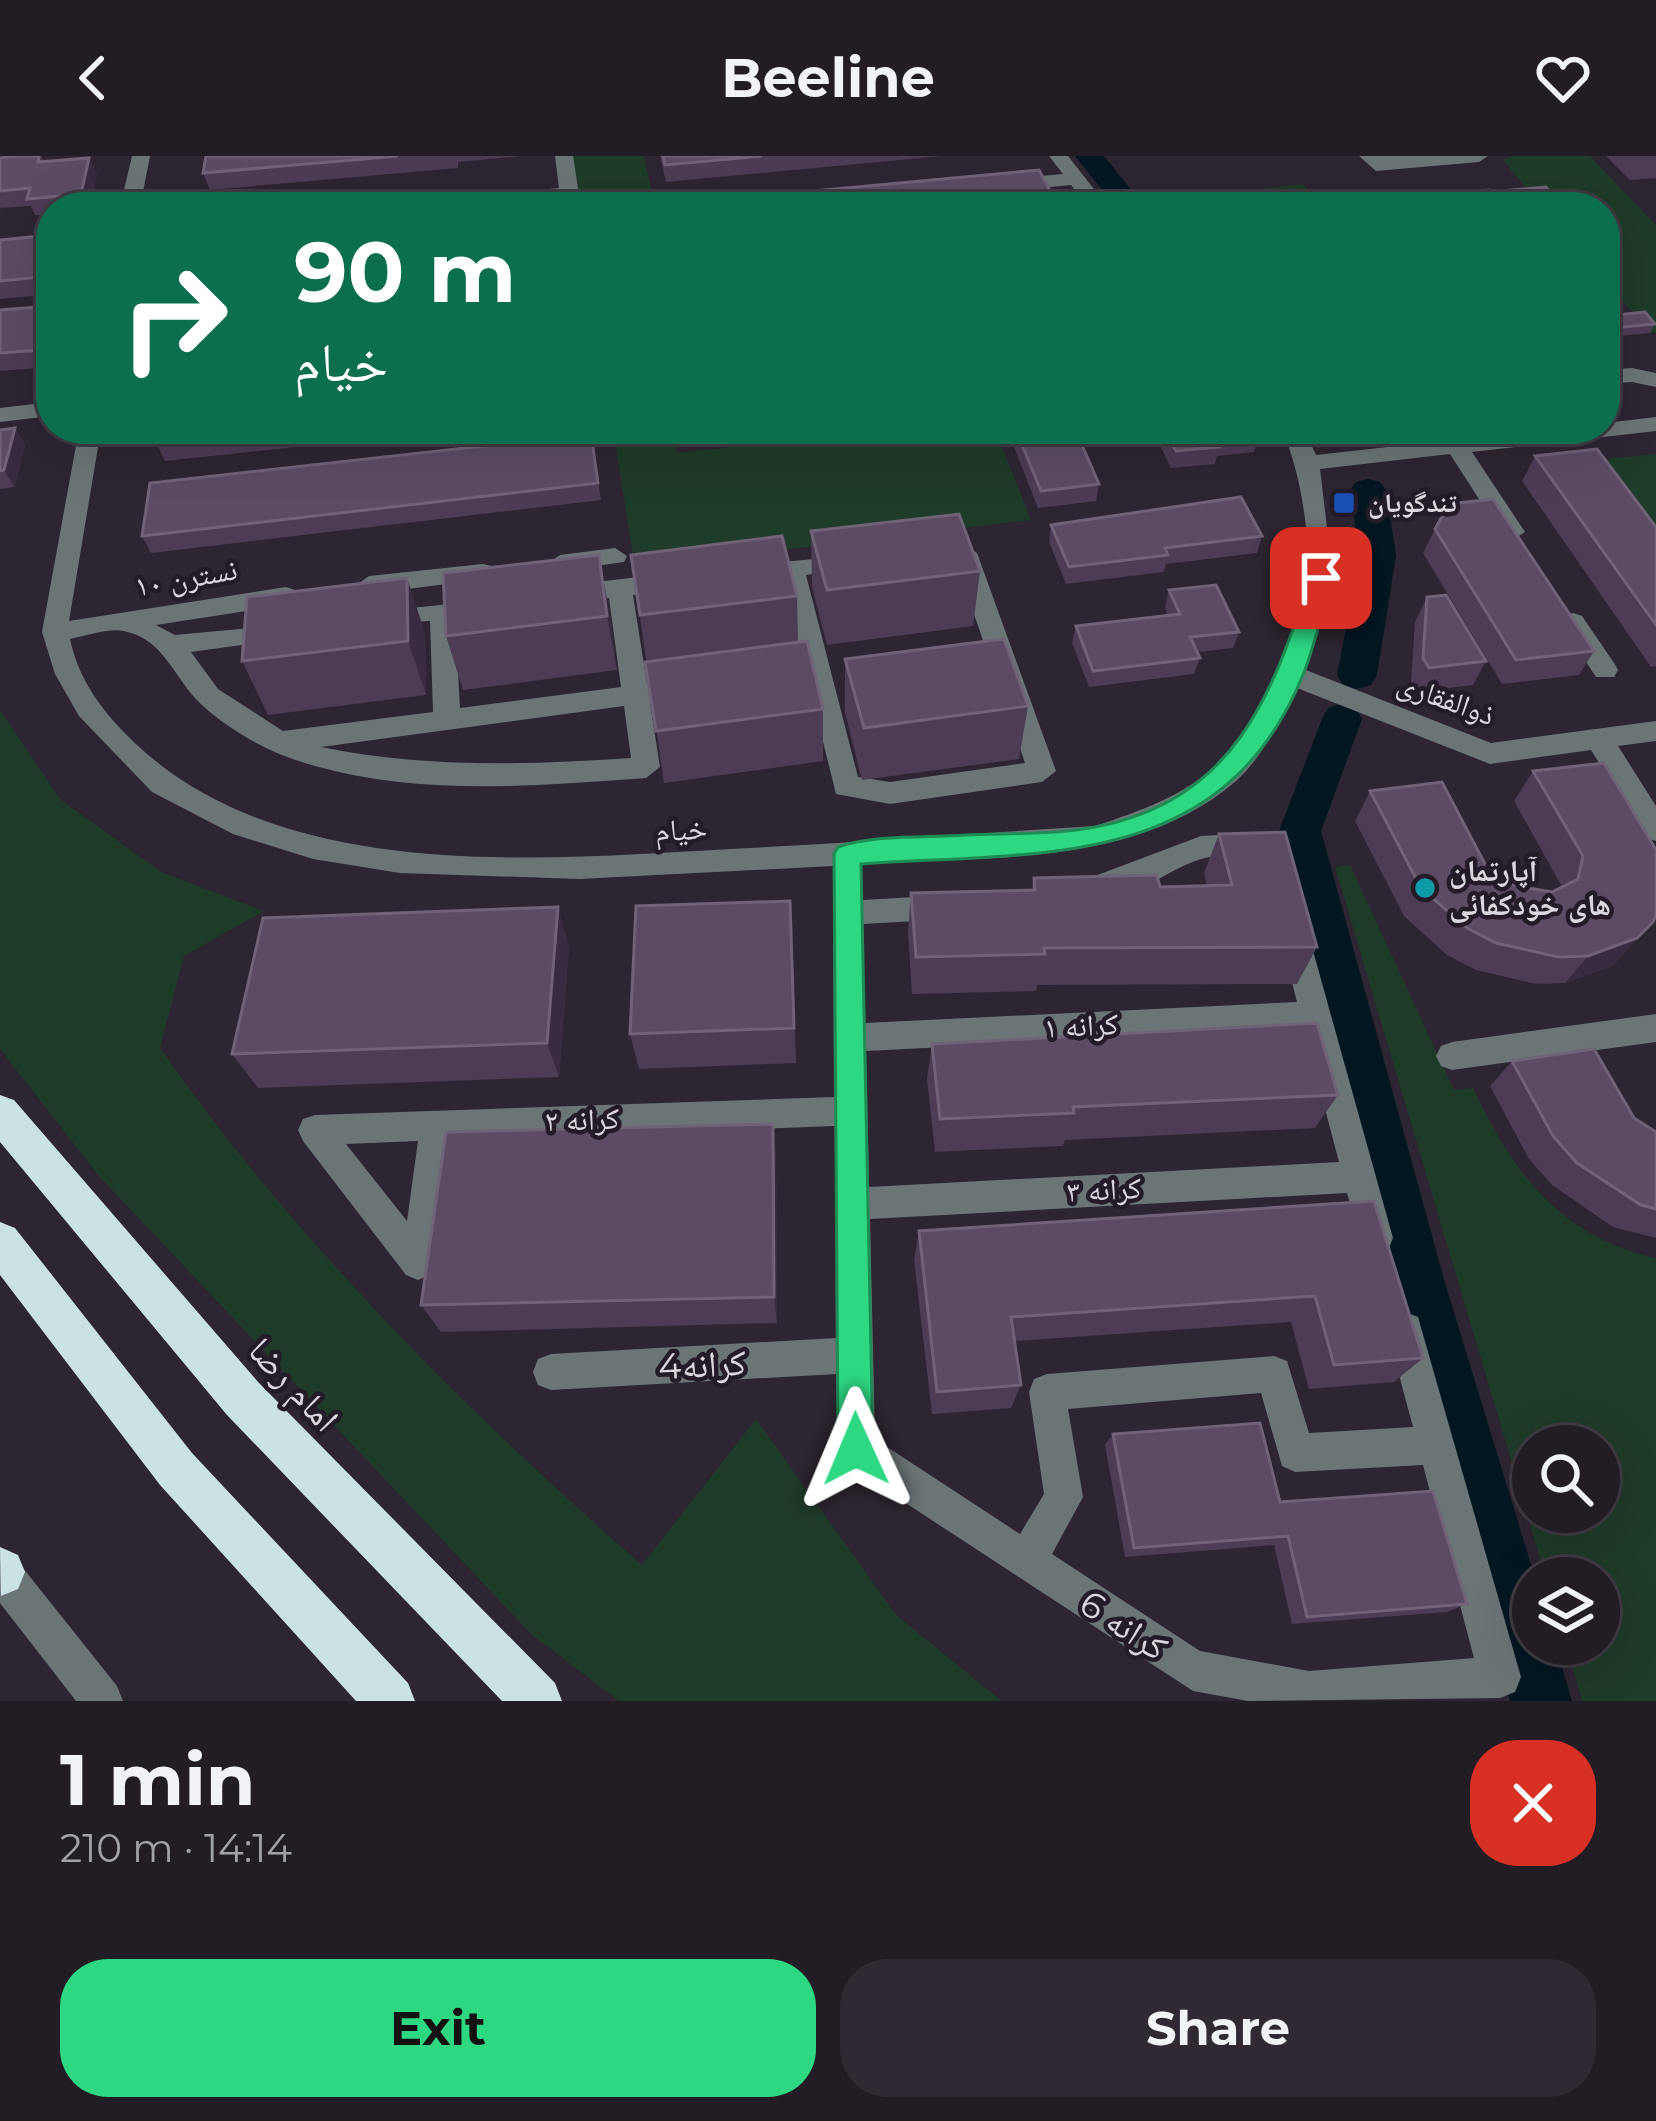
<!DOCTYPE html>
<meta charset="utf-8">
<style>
body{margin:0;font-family:Montserrat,"Noto Naskh Arabic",sans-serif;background:#2e2932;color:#f1f3f6;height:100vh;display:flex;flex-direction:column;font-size:45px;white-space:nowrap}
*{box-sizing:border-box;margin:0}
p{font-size:39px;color:#a2a1a7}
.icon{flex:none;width:66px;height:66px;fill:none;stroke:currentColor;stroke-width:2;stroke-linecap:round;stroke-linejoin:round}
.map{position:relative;height:1545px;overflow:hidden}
.drawer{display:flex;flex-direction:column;background:#221c25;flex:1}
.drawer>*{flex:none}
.hud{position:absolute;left:36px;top:36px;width:1584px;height:252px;border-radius:48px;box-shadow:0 12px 48px #0002,0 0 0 3px #3f3a42;background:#0b6e4f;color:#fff;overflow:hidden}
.controls{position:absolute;left:1512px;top:1269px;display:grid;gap:24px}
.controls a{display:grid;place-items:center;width:108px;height:108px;border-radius:50%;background:#221c25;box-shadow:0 12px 48px #0002,0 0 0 3px #3f3a42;font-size:60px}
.pin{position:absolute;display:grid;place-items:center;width:102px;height:102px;color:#fff;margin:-51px;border-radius:24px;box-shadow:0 6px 18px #0006}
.me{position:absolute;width:132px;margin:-66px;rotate:359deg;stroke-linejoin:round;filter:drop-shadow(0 0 9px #0008)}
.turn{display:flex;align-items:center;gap:42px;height:252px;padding:0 60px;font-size:54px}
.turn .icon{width:156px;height:156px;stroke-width:2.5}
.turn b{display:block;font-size:84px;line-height:102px}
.round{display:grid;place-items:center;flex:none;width:126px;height:126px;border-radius:48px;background:#2e2932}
.overview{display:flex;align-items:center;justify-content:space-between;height:204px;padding:0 60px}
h1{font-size:72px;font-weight:700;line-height:90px}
.action{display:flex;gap:24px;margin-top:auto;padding:24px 60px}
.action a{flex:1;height:138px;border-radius:48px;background:#2ed883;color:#111;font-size:48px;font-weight:700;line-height:138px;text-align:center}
.action a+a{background:#2e2932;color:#f1f3f6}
header{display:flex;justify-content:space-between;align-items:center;height:156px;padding:0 60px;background:#221c25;font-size:54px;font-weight:700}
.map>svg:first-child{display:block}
.green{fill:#1f3b29;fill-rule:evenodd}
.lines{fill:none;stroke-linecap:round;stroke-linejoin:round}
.canal{fill:#001722;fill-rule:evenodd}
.minor{fill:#6c7576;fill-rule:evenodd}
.highway{fill:#cbe2e5;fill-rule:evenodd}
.wall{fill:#4c3c54}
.shaded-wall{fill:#392c40}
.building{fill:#5b4c63;stroke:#706277;stroke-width:3}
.route{fill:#2ed883;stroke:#1e8c55;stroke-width:3}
.transit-dot{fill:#1a4fb4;stroke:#231b27;stroke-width:4.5}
.culture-dot{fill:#0f9aa8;stroke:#231b27;stroke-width:4.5}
.labels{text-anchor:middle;stroke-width:9;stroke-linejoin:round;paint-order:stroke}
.far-poi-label{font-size:27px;font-weight:bold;fill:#dcd7df;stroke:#231b27;text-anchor:start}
.street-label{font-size:30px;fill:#dcd7df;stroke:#231b27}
.poi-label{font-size:30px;font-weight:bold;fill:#dcd7df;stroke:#231b27;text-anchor:start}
.near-street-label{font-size:36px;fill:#dcd7df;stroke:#231b27}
</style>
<header><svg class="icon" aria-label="back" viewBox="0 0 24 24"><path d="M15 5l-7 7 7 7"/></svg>Beeline<svg class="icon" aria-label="heart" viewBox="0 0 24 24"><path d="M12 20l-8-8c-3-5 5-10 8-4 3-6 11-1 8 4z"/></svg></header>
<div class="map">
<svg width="1656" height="1545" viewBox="0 0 1656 1545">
<rect width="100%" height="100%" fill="#2d2531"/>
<g class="green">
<polygon points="571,0 644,0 655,51 579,51"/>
<polygon points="1512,0 1590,0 1656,69 1656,177 1650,177 1605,124 1605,51 1542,51 1503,4"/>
<polygon points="1303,28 1322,51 1193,51 1186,41"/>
<polygon points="613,273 672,273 677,297 893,273 995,273 1031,364 635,412"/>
<polygon points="1656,298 1656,390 1592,304"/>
<path d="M 0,554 L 60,643 L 161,716 L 264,755 L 184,800 L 160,892 C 294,1083 467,1256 642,1409 L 756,1263 L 896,1459 L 1002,1545 L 619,1545 L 531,1478 L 98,1019 L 0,893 Z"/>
<path d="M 1350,709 L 1454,934 L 1473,932 C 1513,1016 1560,1081 1656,1102 L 1656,1545 L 1582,1545 L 1566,1488 L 1599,1488 L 1599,1422 L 1546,1422 L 1335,711 ZM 1533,1290 L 1599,1290 L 1599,1356 L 1533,1356 Z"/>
</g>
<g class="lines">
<g class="canal">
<polygon points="1075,0 1104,0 1145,51 1116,51"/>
<polygon points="1368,323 1380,326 1386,334 1396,399 1377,519 1371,529 1357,533 1343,529 1337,519 1360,399 1350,334 1356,326"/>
<polygon points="1342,548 1356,552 1362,563 1321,675 1445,1127 1535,1422 1533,1488 1555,1488 1572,1545 1510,1545 1393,1127 1279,675 1322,563 1328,552"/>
</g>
<g class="minor">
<polygon points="132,0 150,0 140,51 120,51"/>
<polygon points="555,0 573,0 581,51 561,51 560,44 413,51 423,45 559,32"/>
<polygon points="1049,0 1068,0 1108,51 1088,51 1071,29 1008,35 999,29 1008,23 1063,18"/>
<polygon points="1359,0 1488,0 1479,6 1376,15"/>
<polygon points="1632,212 1656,217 1656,231 1632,226 1605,228 1605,214"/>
<polygon points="51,246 51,260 0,266 0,252"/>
<path d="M 1656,261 L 1656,275 L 1472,296 L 1525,376 L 1513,384 L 1504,382 L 1450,298 L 1320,313 L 1333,422 L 1306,514 L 1491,587 L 1656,565 L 1656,585 L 1618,590 L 1656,650 L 1656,685 L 1646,682 L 1591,594 L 1490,608 L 1297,532 C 1280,563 1263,601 1236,625 C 1135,712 987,700 862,708 L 862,744 L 951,739 L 961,742 L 966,751 L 961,760 L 951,763 L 863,768 L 865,867 L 1297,846 L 1279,775 L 1283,766 L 1294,763 L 1305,766 L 1393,1082 L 1388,1094 L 1376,1099 L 1364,1094 L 1347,1037 L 870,1063 L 875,1283 L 1020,1378 L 1044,1338 L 1029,1236 L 1034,1223 L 1047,1218 L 1274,1200 L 1287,1205 L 1309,1277 L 1413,1271 L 1387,1174 L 1392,1161 L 1405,1156 L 1418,1161 L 1521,1521 L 1515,1536 L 1500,1542 L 1248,1545 L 1193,1535 L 843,1306 L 837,1293 L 837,1218 L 551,1234 L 538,1229 L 533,1216 L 538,1203 L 551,1198 L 836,1182 L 835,970 L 451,984 L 435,1107 L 430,1119 L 418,1124 L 406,1119 L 303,985 L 298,974 L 303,963 L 315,959 L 834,941 L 833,710 L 579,723 L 400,717 L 313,703 L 233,678 L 152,636 L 79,560 L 55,518 L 42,476 L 79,273 L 101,273 L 69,465 L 286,431 L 295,434 L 299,440 L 286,449 L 156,469 L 175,479 L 293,468 L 297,474 L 293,480 L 284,483 L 191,496 L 218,533 L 283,575 L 433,556 L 430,465 L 371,468 L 367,462 L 371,456 L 490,444 L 494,450 L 490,456 L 455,462 L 460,552 L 621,531 L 609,442 L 564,448 L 551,439 L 564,430 L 671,417 L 683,426 L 671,435 L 633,439 L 647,528 L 690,522 L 703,532 L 690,542 L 650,547 L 660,611 L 646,622 C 537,630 422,640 315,610 C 274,599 234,578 202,549 C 175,525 165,483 124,475 C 109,472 85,480 70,483 C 79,526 105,559 137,589 C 291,732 554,702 749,692 C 864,686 980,677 1095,670 C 1140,655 1182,641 1218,608 C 1253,576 1308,465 1308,418 C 1309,370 1300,316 1282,273 L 1304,273 L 1316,299 L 1548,273 L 1605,273 L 1605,267 ZM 624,550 L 631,602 C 526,609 425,612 321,591 ZM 1304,873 L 1339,1006 L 869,1031 L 866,895 ZM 418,985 L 407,1065 L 346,988 ZM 1261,1237 L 1282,1310 L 1295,1316 L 1423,1309 L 1474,1502 L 1309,1515 L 1200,1495 L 1052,1398 L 1083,1341 L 1068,1253 Z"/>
<polygon points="965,389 977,397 1056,615 1042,626 890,648 836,638 782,421 749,425 737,417 749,409 859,399 859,411 806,419 858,621 890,626 1025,607 953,397"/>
<polygon points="615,392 627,400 624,406 560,415 548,407 560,399"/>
<polygon points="483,408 492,410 495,416 492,422 369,438 357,429 369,420"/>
<polygon points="1573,457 1582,460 1614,507 1618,514 1614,521 1596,521 1564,472 1560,466 1564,460"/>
<path d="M 1253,677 L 1263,680 L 1267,688 L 1263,696 C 1244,702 1224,698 1205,702 C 1170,710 1132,749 1095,736 L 1090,728 L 1095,720 L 1201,680 Z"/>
<polygon points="1656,858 1656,886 1452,914 1441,910 1436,900 1441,890 1452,886"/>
<polygon points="0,1397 15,1402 117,1530 123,1545 76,1545 0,1447"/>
</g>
<g class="highway">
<polygon points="0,939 14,944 259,1227 555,1527 562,1545 502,1545 227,1259 0,986"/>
<polygon points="0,1066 15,1072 192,1297 408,1527 415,1545 356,1545 160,1329 0,1119"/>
<polygon points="0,1391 18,1399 25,1416 18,1433 1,1440"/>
</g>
</g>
<g class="wall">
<polygon points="41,0 43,5 97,18 89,51 51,51 51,58 35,59 31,50 0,52 0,2"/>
<polygon points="206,0 521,0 458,6 458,12 210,34 203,17"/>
<polygon points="660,0 942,0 666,26"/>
<polygon points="1606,0 1656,0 1656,22 1630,24"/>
<polygon points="1490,36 1562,51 1345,51 1347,44"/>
<polygon points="51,79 51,138 0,143 0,84"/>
<polygon points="51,150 50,211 0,215 0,154"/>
<polygon points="1605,160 1655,168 1650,177 1608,181 1605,177"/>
<polygon points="15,272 25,289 14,331 0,333 0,274"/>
<polygon points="159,273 461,273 165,305 157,288"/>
<polygon points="498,273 587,273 500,282"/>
<polygon points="692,273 791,273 695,284"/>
<polygon points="1156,273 1256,273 1259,279 1254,296 1217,300 1215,308 1171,312 1155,279"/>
<polygon points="1016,274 1099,328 1096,345 1038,352 1014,291"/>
<polygon points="591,278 601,344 151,397 142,380"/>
<polygon points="1535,300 1656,371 1656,510 1651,511 1522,325"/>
<polygon points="1051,369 1262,380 1257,397 1166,408 1164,416 1066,428 1049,386"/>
<polygon points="1435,373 1594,495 1579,519 1502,528 1423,397"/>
<polygon points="811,375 980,415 973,470 827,489 812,431"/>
<polygon points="599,399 617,514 463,534 446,480"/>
<polygon points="631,399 797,440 798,486 823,553 823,605 664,627"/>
<polygon points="1169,434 1239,476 1233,492 1197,496 1200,502 1194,518 1089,531 1072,487 1076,470 1168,460 1165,451"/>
<polygon points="1427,441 1486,505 1473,529 1416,536 1411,526 1415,466"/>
<polygon points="425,477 426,539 268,559 242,505"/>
<polygon points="845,503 1028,550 1019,603 862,624 845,557"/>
<polygon points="1604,607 1613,810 1565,827 1536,828 1476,814 1447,799 1404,760 1355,665 1370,635 1516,730 1552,736 1560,732 1561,729 1514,645 1533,615"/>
<polygon points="1219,678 1317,791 1297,828 1037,829 1036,835 912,838 908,776 911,737 1031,734 1034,722 1160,731 1207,730 1204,717"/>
<polygon points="790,745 796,907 639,913 630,878"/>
<polygon points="569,790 559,921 258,932 232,898"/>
<polygon points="932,888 1338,939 1315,972 1065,984 1063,990 935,996 927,923"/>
<polygon points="1512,905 1634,962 1656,976 1656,1082 1613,1071 1552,1029 1529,1003 1490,930"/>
<polygon points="773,968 776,1001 777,1167 441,1176 421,1149"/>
<polygon points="1374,1045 1423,1202 1394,1226 1309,1233 1291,1166 1015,1185 1021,1229 1011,1252 932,1258 914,1104 919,1075"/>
<polygon points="1113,1278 1280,1346 1467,1448 1447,1456 1292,1468 1274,1389 1125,1401 1105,1289"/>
</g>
<g class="shaded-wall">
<polygon points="89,2 97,18 89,51 87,51 81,38"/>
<polygon points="51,153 51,207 50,211 41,194"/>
<polygon points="15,272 25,289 14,331 4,314"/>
<polygon points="599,399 609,454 617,514 607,460"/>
<polygon points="407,422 425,477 426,539 408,485"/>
<polygon points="558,751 569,790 559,921 547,887"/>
<polygon points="1653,766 1613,810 1565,827 1588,800"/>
<polygon points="773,968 776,1001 777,1167 774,1141"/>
</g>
<g class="building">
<polygon points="18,0 39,0 38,6 89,2 81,38 27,43 30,32 0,35 0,2"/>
<polygon points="206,0 398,0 203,17"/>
<polygon points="663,0 762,0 665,9"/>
<polygon points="1039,14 1057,48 1031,51 717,51 715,44"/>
<polygon points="1546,31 1562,51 1436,51 1473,48 1465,38"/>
<polygon points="1489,34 1490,36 1465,38 1461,49 1436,51 1351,51 1347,44"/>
<polygon points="483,37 484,51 332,51"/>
<polygon points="562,45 563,51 497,51"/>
<polygon points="51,79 51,120 0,125 0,84"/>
<polygon points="51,150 41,194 0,197 0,154"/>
<polygon points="1645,156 1655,168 1613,172 1605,164 1605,160"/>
<polygon points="15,272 4,314 0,315 0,274"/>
<polygon points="159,273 298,273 157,288"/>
<polygon points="1025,273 1075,273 1099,328 1041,335 1016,274"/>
<polygon points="1164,273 1256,273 1259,279 1215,284 1219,291 1176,295"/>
<polygon points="591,278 598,327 142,380 150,327"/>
<polygon points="1597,293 1656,371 1656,469 1535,300"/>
<polygon points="1241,341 1262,380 1165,392 1168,399 1069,411 1051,369"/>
<polygon points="1493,343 1594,495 1516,504 1435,373 1449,348"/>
<polygon points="959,358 980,415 827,434 811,375"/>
<polygon points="782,380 797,440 640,459 631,399"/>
<polygon points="599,399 607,460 446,480 443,417"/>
<polygon points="407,422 408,485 242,505 247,441"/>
<polygon points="1216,429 1239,476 1190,481 1200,502 1093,515 1076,470 1180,458 1169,434"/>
<polygon points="1446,439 1486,505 1429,512 1423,502 1427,441"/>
<polygon points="1004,483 1028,550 864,572 845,503"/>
<polygon points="807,485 823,553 656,575 645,506"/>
<polygon points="1604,607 1656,694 1656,759 1653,766 1637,782 1588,800 1558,801 1496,787 1467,772 1421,732 1370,635 1442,626 1486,710 1516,730 1552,736 1578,723 1583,700 1533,615"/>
<polygon points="1285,676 1317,791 1044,792 1045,798 916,801 911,737 1035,734 1034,722 1157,719 1160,731 1232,729 1219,678"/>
<polygon points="790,745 794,872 630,878 636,750"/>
<polygon points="558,751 547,887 232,898 263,762"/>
<polygon points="1317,867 1338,939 1073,951 1074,957 940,963 932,888"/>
<polygon points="1594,893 1634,962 1656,976 1656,1053 1641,1049 1577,1007 1553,980 1512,905"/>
<polygon points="773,968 774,1141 421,1149 446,976"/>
<polygon points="1374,1045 1423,1202 1334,1209 1315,1140 1011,1161 1021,1229 937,1236 919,1075"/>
<polygon points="1260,1267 1280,1346 1433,1335 1467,1448 1307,1461 1288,1380 1134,1392 1113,1278"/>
</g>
<path class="route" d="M 1321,414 L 1332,422 C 1323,454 1315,488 1303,519 C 1222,717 1039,695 861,708 L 873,1293 L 868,1305 L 856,1310 L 843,1305 L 838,1293 L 834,698 L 838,691 C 876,678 926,682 966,679 C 1008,677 1054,679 1095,671 C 1234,644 1272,541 1310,422 Z"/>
<rect class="transit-dot" x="1332" y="335" width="24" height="24" rx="6"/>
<circle class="culture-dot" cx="1425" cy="732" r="12"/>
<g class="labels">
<g class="far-poi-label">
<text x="1368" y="356">تندگویان</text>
</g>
<g class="street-label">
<text transform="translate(186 422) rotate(-10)" y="10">نسترن ۱۰</text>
<text transform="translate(1446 543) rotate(20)" y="10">ذوالفقاری</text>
<text transform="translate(681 674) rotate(-3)" y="10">خیام</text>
<text transform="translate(1081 870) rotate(-3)" y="10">کرانه ۱</text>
<text transform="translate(582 964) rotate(-2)" y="10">کرانه ۲</text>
<text transform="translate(1104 1034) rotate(-3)" y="10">کرانه ۳</text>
</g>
<g class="poi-label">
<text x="1449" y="725">آپارتمان<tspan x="1449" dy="34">های خودکفائی</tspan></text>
</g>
<g class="near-street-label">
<text transform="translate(702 1208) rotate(-3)" y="13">کرانه4</text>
<text transform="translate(294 1228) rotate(47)" y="13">امام رضا</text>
<text transform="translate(1124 1469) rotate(33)" y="13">کرانه 6</text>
</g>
</g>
</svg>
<div class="controls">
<a><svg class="icon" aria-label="search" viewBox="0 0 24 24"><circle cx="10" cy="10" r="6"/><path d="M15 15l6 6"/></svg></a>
<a><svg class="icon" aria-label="layers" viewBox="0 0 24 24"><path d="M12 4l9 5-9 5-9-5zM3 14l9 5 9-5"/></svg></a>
</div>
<div class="pin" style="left:1321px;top:422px;background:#d93025"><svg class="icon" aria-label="arrive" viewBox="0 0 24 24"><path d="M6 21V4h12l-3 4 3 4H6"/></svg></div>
<svg class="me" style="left:856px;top:1293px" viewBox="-20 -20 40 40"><path d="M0-17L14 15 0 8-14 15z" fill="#2ed883" stroke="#fff" stroke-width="4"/></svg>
<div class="hud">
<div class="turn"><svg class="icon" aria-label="right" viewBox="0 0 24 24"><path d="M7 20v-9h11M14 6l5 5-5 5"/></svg><div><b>90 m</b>خیام</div></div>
</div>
</div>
<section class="drawer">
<div class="overview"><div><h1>1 min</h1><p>210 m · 14:14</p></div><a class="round" style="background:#d93025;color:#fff"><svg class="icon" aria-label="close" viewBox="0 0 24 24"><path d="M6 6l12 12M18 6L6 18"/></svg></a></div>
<div class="action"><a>Exit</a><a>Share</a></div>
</section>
